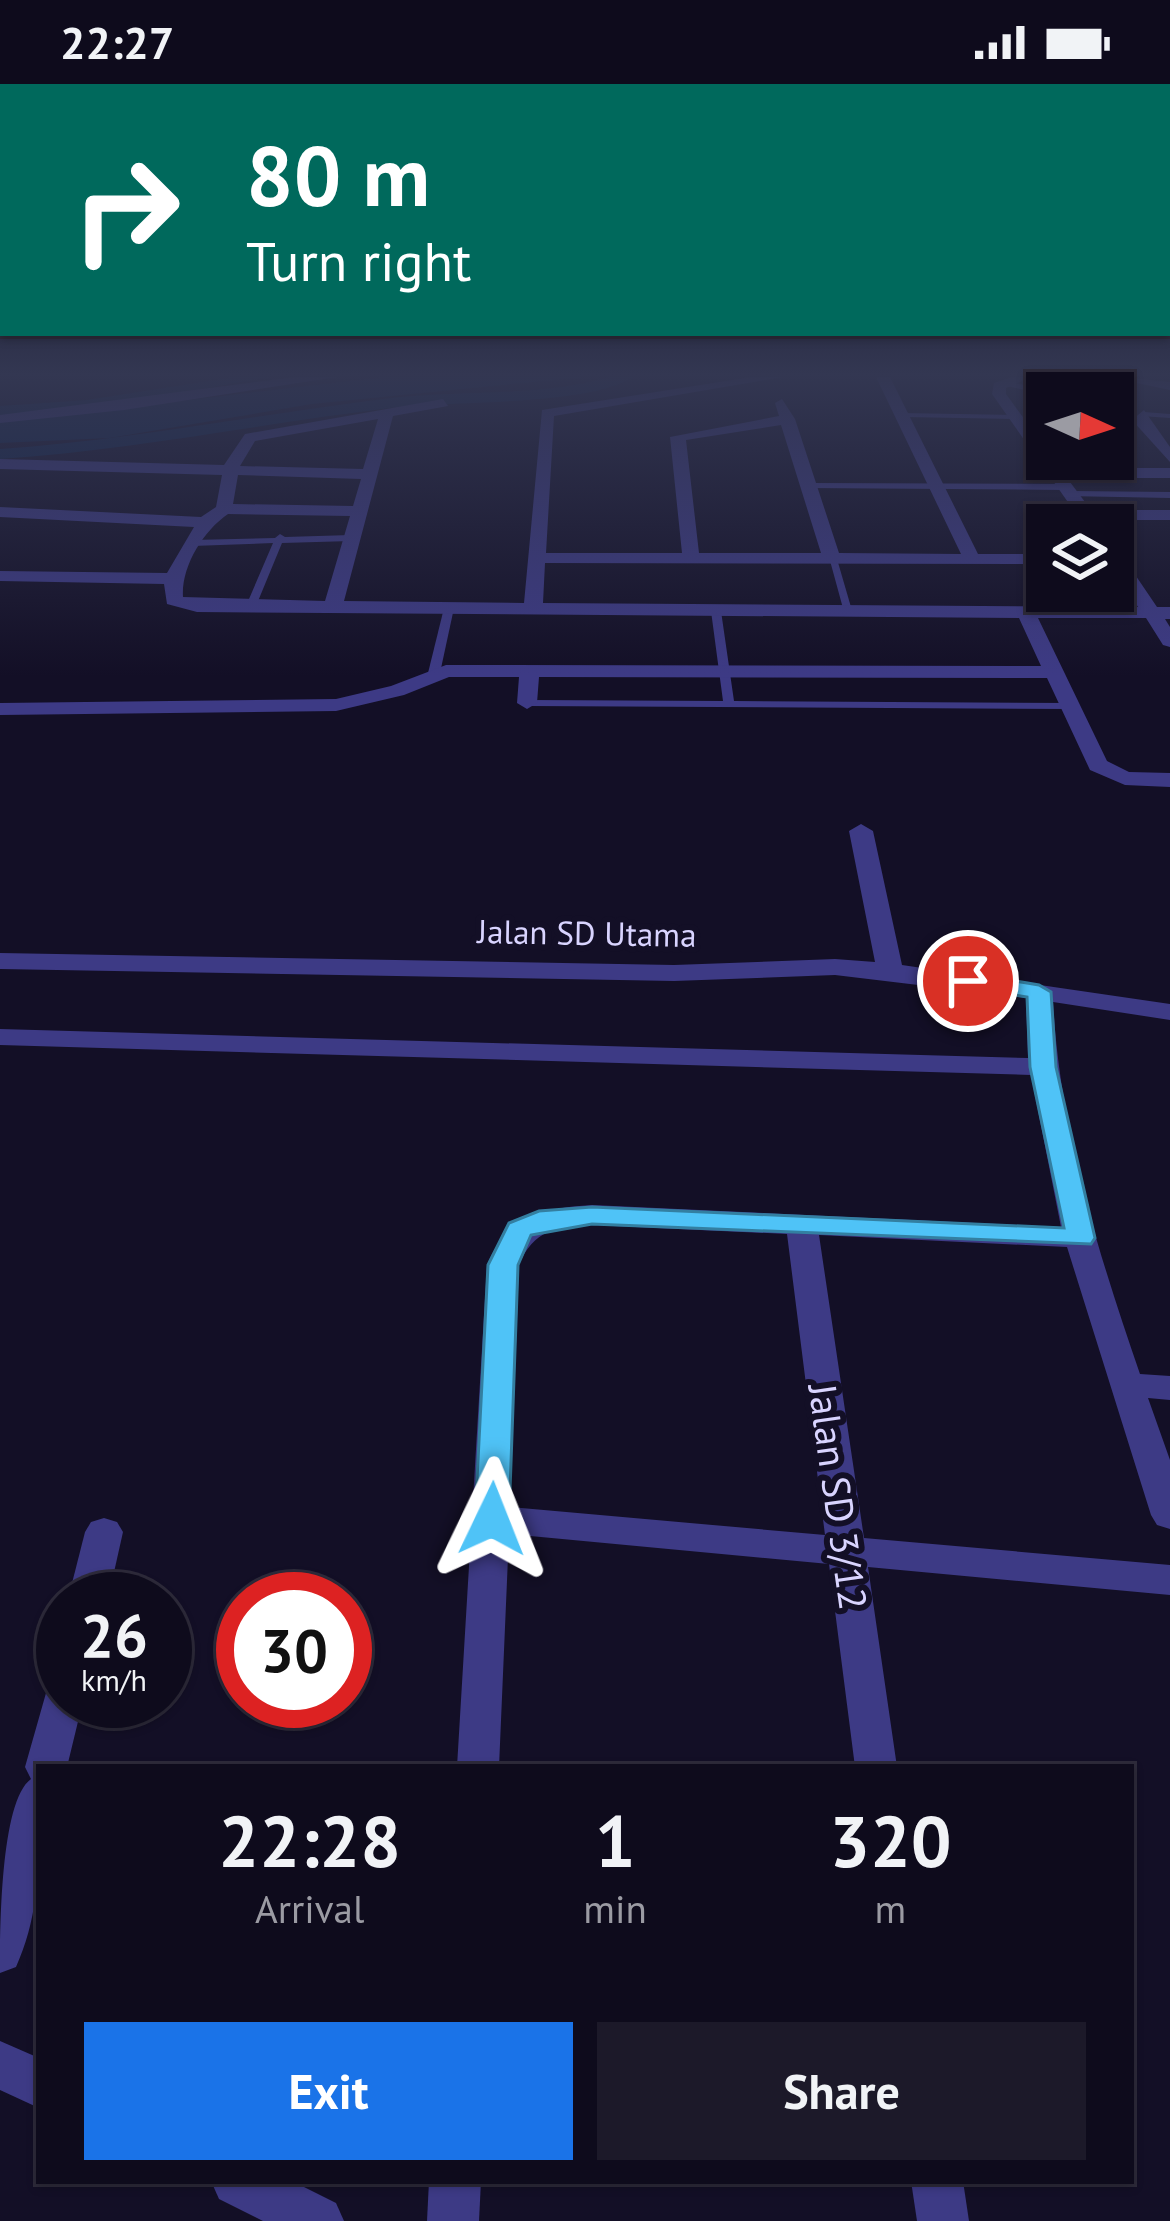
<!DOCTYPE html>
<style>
body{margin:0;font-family:"PT Sans",sans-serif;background:#1c1929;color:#f1f3f6;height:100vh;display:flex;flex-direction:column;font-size:45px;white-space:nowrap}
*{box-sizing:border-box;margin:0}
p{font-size:39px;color:#9b9ba3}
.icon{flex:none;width:66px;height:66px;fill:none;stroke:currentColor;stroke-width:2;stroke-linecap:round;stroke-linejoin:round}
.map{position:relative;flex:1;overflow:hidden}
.side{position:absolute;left:36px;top:1680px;width:1098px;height:420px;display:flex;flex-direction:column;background:#0e0b1c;border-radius:0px;box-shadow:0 3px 9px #0004,0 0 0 3px #2e2b3b}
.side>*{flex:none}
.banner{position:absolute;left:0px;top:0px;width:1170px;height:252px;box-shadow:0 3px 9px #0004,0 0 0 3px #2e2b3b;background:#00695c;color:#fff;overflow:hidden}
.needle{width:78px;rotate:93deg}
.controls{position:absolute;left:1026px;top:288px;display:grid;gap:24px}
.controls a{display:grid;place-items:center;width:108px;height:108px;border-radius:0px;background:#0e0b1c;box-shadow:0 3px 9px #0004,0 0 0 3px #2e2b3b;font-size:60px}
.speed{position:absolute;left:36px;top:1488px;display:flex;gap:24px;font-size:60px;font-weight:700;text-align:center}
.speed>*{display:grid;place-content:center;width:156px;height:156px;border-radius:50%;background:#0e0b1c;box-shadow:0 3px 9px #0004,0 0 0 3px #2e2b3b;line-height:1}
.speed small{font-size:30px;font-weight:400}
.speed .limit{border:18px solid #d22;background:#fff;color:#111}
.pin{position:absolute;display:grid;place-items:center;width:102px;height:102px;color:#fff;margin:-51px;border:6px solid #fff;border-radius:50%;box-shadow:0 3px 12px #0007}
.me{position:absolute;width:132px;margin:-66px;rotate:2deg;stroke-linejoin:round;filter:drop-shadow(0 0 9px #0008)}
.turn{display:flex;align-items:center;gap:42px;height:252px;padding:0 48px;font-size:54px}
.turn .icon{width:156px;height:156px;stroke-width:2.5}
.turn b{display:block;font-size:84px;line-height:102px}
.eta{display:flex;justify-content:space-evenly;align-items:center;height:204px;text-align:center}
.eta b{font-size:72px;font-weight:700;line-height:84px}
.cta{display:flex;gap:24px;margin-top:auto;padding:24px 48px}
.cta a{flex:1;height:138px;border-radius:0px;background:#1a73e8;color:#fff;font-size:48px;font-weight:700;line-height:138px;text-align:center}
.cta a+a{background:#1c1929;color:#f1f3f6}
.status{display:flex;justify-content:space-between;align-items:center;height:84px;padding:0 60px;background:#0e0b1c;direction:ltr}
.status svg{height:33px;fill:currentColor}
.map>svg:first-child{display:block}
.water{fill:#0c2248}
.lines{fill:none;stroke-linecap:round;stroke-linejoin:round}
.canal{fill:#0c2248;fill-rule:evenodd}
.lane{fill:#3d3a85;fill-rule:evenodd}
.street{fill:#3d3a85;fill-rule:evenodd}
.route{fill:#4fc3f7;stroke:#337fa1;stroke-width:3}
.labels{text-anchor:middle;stroke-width:12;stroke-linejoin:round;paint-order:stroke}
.street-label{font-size:33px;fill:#d9d4ff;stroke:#130f26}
.near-street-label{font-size:39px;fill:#d9d4ff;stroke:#130f26}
</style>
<div class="status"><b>22:27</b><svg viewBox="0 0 49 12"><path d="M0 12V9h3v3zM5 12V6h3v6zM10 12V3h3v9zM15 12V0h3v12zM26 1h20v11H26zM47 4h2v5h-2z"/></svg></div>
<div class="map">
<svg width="1170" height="2137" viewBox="0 0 1170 2137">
<rect width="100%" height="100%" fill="#130f26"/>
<polygon class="water" points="384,293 584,293 312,320 110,354 0,359 0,338"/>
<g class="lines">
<g class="canal">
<polygon points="234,293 269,293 87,326 0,332 0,322 87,316"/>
<path d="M 609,293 L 633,293 C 586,323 450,316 390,324 C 259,340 131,366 0,375 L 0,365 C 131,356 260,330 391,314 C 462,306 540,313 609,293 Z"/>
</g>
<g class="lane">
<polygon points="1005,297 1052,307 1053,309 1047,311 1002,301"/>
<polygon points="1144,328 1170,330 1170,334 1141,332"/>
<polygon points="901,329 1016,331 1020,333 1016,335 904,333"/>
<polygon points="809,399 1067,400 1071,403 1067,406 806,404 806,400"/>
<polygon points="1071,407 1170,408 1170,414 1068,412 1068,408"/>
<polygon points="280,450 285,453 351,451 356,454 351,457 282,459 256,522 251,525 246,522 273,459 192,462 187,459 192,456 275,454"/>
<polygon points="829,473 837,475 853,530 844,528"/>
<polygon points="449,521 454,524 440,589 434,592 428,589 444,524"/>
<polygon points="716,524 721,527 734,617 1068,619 1074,622 1068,625 527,622 521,619 527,616 723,617 711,527"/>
</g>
<g class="street">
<polygon points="295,293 337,293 124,326 0,339 0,331"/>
<path d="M 751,293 L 783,293 L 554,332 L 546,469 L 682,469 L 670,353 L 779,332 L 775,319 L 782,315 L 795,335 L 839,469 L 961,470 L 876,293 L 890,293 L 978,470 L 1047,470 L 1047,480 L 545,479 L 543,519 L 1138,523 L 1113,484 L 1113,466 L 1119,467 L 1157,523 L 1170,523 L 1170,535 L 1165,535 L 1170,543 L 1170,563 L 1163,561 L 1146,534 L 1038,534 L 1107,677 L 1129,688 L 1170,689 L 1170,703 L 1125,701 L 1090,686 L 1047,594 L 539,593 L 537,619 L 527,625 L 517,619 L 519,593 L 449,593 L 404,611 L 336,627 L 0,631 L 0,619 L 336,615 L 391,602 L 446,581 L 1041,582 L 1019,534 L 197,528 L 167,520 L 164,500 L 0,497 L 0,487 L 167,489 L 194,443 L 0,433 L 0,423 L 201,433 L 216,423 L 222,391 L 0,385 L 0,375 L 224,381 L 245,350 L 443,315 L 448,322 L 393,332 L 344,517 L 524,519 L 542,326 ZM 378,335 L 363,385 L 240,382 L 255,357 ZM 781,341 L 821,469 L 699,469 L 686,356 ZM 238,391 L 361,395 L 353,422 L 233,420 ZM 228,430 L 350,432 L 325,517 L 183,513 C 181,483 203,447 228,430 Z"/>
<polygon points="1012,293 1031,293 1006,304 1006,310 1047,366 1047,375 1060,384 1170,384 1170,394 1067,394 1091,426 1170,426 1170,436 1098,436 1101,441 1084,441 992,310 994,299"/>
<polygon points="1121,293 1170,298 1170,306 1123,296"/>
<polygon points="1144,326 1170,363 1170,378 1132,336"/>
<path d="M 861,740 L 873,747 L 902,881 L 1170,920 L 1170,936 L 1053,918 C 1060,1047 1098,1168 1140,1290 L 1170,1292 L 1170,1316 L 1148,1314 L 1170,1376 L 1170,1445 L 1157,1441 L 1151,1431 L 1067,1163 L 819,1151 L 864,1454 L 1170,1481 L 1170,1511 L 868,1483 L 897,1683 L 855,1683 L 829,1480 L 509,1450 L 499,1683 L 457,1683 L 487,1181 C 507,1132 543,1124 592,1121 L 1061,1143 L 1031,991 L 0,961 L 0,945 L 1028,974 L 1026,914 L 835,891 L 674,897 L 0,885 L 0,869 L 674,881 L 835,875 L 875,878 L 849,747 ZM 592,1141 L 787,1150 L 825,1451 L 510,1423 L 519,1181 C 533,1146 557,1142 592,1141 Z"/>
<polygon points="104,1434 117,1438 123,1448 108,1515 68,1515 85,1448 91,1438"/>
<path d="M 63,1597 L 63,1617 L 83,1617 L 67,1683 L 39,1683 C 39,1750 45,1820 16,1883 L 0,1889 C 0,1848 0,1717 31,1695 L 25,1683 L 48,1602 Z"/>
<polygon points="0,1957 39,1974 39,2024 0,2006"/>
<polygon points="211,2097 292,2097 336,2119 344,2137 263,2137 219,2115"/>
<polygon points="429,2097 481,2097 479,2137 427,2137"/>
<polygon points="911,2097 963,2097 969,2137 917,2137"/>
</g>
</g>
<linearGradient id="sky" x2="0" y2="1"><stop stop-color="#0a0815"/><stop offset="0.49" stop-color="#333752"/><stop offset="1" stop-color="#333752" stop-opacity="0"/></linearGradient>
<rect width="1170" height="592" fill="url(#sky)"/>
<polygon class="route" points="968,889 1039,901 1051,908 1056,983 1095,1154 1091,1160 592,1140 531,1151 518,1181 509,1435 504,1444 480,1444 475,1435 488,1181 509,1139 539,1127 592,1123 1064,1144 1030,983 1027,913 959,902 956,897"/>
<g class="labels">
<g class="street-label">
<text transform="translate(587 849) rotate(1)" y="12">Jalan SD Utama</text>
</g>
<g class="near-street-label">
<text transform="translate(838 1413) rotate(82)" y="14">Jalan SD 3/12</text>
</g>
</g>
</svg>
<div class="controls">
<a><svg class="needle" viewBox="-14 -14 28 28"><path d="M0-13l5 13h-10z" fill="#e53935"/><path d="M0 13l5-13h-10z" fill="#9b9ba3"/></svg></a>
<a><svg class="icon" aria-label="layers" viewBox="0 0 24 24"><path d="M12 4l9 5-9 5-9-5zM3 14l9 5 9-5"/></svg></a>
</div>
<div class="speed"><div>26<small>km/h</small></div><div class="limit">30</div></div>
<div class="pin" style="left:968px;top:897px;background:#d93025"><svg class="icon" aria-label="arrive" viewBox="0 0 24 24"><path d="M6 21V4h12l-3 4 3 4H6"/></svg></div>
<svg class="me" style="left:492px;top:1435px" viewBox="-20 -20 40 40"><path d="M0-17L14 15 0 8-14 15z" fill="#4fc3f7" stroke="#fff" stroke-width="4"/></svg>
<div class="banner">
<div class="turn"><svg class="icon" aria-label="right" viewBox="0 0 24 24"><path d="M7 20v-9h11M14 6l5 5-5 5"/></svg><div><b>80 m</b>Turn right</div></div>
</div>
<section class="side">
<div class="eta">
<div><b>22:28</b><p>Arrival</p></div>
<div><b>1</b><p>min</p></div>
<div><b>320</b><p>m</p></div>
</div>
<div class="cta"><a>Exit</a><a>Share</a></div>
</section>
</div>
